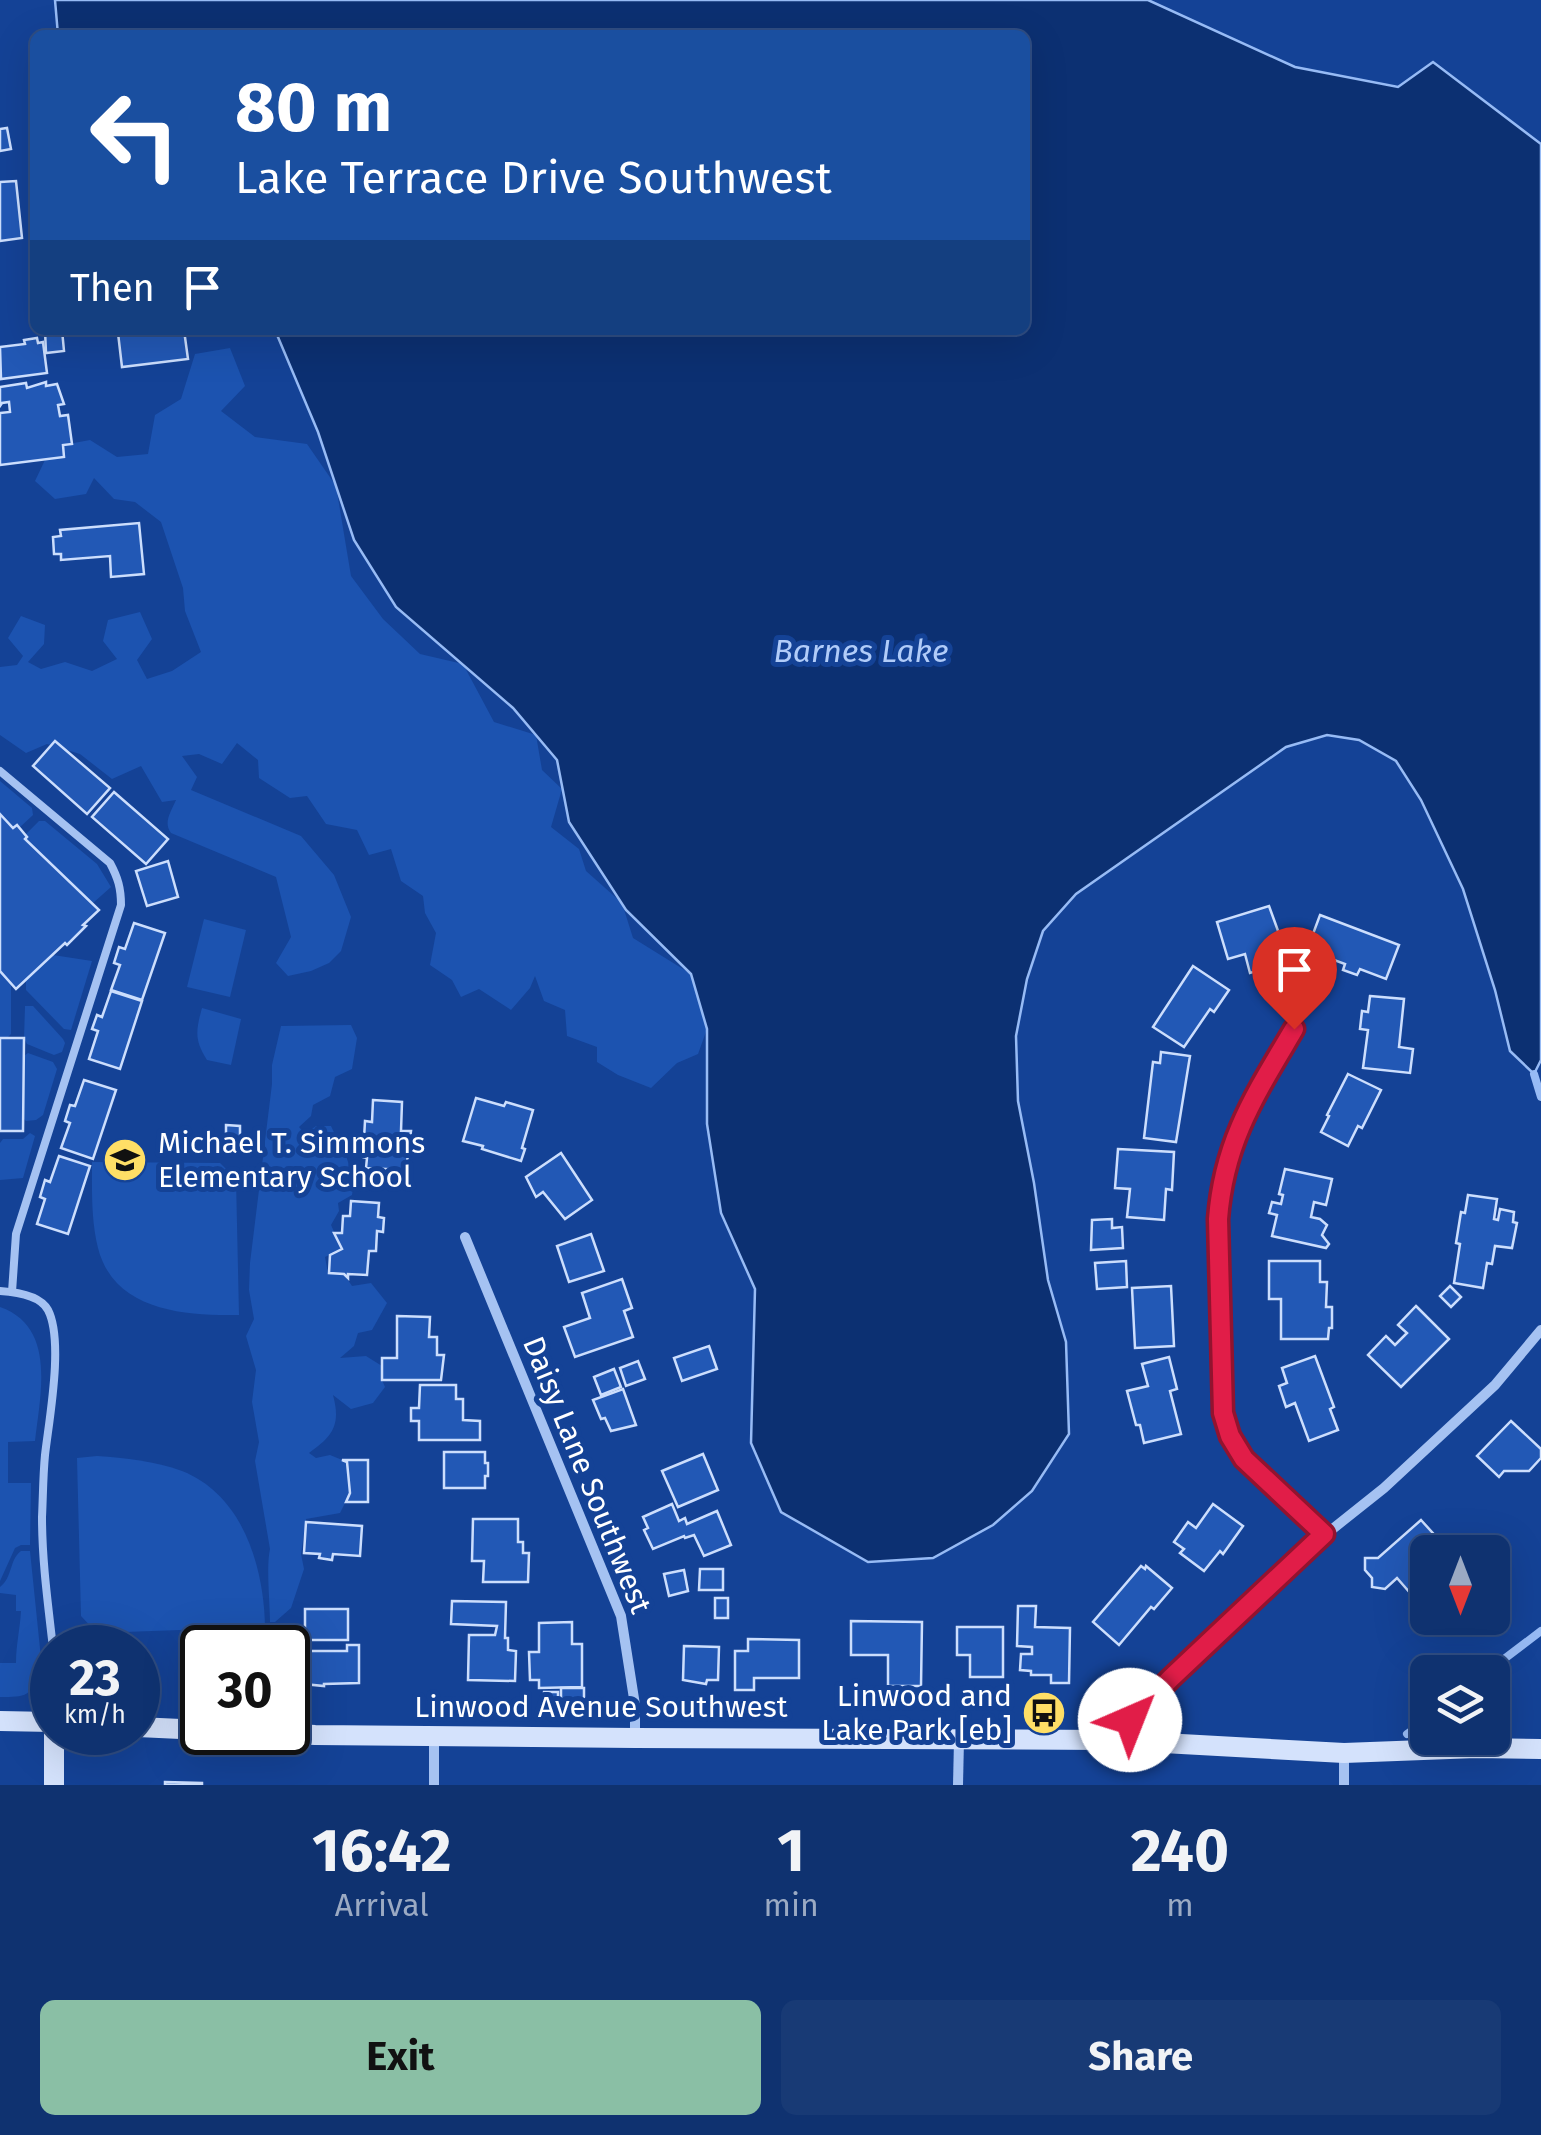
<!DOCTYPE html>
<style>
body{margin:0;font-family:"Fira Sans",sans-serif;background:#183a75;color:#f1f3f6;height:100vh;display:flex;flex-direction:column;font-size:38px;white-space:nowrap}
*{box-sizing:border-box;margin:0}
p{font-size:32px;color:#9baac3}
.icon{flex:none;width:55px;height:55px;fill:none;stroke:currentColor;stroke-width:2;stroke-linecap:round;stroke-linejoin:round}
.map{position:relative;height:1785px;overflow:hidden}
.sheet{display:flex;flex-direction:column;background:#0f3270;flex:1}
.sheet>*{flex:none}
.banner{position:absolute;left:30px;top:30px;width:1000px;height:305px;border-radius:15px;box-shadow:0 10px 40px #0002,0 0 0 2px #2f4d83;background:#1a4fa0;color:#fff;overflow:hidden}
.needle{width:65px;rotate:180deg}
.fabs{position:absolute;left:1410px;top:1535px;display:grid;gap:20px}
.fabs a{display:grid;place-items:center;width:100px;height:100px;border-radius:15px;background:#0f3270;box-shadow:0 10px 40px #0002,0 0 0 2px #2f4d83;font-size:50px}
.speed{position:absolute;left:30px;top:1625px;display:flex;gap:20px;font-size:50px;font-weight:700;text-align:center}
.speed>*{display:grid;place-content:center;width:130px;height:130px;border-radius:50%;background:#0f3270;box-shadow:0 10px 40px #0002,0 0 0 2px #2f4d83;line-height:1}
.speed small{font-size:25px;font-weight:400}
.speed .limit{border:5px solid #111;border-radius:15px;background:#fff;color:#111}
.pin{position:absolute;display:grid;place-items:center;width:85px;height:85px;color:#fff;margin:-102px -42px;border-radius:50% 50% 50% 0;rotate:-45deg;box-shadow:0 0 10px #0007}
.pin .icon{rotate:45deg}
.me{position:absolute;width:110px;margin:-55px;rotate:44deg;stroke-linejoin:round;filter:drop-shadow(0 0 8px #0008)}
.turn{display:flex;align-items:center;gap:35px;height:210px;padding:0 40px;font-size:45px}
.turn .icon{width:130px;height:130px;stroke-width:2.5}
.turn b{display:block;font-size:70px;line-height:85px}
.then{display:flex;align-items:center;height:95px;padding:0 40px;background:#0003;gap:20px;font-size:38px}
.eta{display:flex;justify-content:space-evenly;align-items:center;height:170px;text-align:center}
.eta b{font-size:60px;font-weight:700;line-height:70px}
.action{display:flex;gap:20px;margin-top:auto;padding:20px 40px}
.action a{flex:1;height:115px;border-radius:15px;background:#8abfa5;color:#111;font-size:40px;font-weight:700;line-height:115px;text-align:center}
.action a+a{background:#183a75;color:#f1f3f6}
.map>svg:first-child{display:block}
.green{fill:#1c53b0}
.water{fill:#0c3072;stroke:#97bbf5;stroke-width:2.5}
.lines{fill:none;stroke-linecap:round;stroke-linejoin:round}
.stream{stroke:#97bbf5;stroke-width:8}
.building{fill:#2258b5;stroke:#ccdefd;stroke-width:2.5}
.lane{stroke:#a5c2f2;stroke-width:8}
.street{stroke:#a5c2f2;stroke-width:10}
.secondary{stroke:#d4e2fc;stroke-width:20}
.route-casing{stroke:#92132f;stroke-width:25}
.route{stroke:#e11d48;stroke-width:18}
.labels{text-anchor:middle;stroke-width:10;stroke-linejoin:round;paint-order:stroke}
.poi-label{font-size:30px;fill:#fff;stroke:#144296;text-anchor:start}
.street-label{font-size:30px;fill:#fff;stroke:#144296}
.water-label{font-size:32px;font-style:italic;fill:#b1ccf9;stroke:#144296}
</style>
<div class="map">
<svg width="1541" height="1785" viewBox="0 0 1541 1785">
<rect width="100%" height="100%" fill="#144296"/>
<g class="green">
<path d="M 230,348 L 245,386 L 221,411 L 255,437 L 307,444 L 336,486 L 351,576 L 383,619 L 420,654 L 463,664 L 494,722 L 536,735 L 542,770 L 562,789 L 551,827 L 579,849 L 586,871 L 622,903 L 633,938 L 691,974 L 707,1029 L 698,1054 L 677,1063 L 651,1088 L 618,1075 L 597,1062 L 597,1047 L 567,1036 L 565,1010 L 544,1001 L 535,976 L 530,988 L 511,1010 L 479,989 L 461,997 L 452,980 L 430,965 L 436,933 L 425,913 L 423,896 L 401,881 L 391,849 L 369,855 L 357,830 L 326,824 L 307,796 L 290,798 L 259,778 L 258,760 L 237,743 L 222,764 L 199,754 L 182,756 L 197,777 L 191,790 L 301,836 L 334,875 L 351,917 L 341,951 L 329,963 L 311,971 L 288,976 L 276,963 L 291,937 L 276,877 L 171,833 C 163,822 171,812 176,800 L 162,802 L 141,766 L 112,779 L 80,754 L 47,744 L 26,753 L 0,735 L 0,667 L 17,665 L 23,656 L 8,638 L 21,616 L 45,625 L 44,644 L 28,662 L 41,669 L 65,662 L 92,671 L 117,659 L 103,641 L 108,620 L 140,612 L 152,639 L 137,660 L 147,679 L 172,671 L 201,652 L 185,611 L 183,588 L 161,522 L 135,502 L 114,499 L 94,478 L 86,494 L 55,499 L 35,481 L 45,460 L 64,457 L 63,445 L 90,440 L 117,457 L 148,454 L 155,415 L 181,399 L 195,354 Z"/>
<polygon points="0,781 32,808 33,815 19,828 13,828 0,814"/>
<polygon points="39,821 45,821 97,864 111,887 93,903 25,839 27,837 25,835"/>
<polygon points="204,919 246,930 230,997 187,987"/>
<polygon points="53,955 92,961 71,1030 64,1029 26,990 26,979"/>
<polygon points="0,971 11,984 11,1034 7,1038 0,1038"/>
<polygon points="25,1006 33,1006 63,1039 65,1043 62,1052 54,1055 27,1044 24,1038"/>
<path d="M 202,1008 L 241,1019 L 231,1065 L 207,1060 C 194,1040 196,1030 202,1008 Z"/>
<path d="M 351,1025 L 357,1038 L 352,1069 L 335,1077 L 330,1096 L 313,1105 L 311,1116 L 299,1127 L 305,1134 L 316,1126 L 331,1126 L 340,1145 L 333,1151 L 346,1156 L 354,1180 L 352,1195 L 338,1203 L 339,1211 L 331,1225 L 342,1249 L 325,1257 L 328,1273 L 344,1274 L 352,1286 L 371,1283 L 387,1303 L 372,1330 L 358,1333 L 354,1346 L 340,1358 L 366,1356 L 382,1366 L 382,1380 L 385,1387 L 373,1403 L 351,1409 L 333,1395 C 341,1425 333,1436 309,1453 L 316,1458 L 330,1455 L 347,1462 L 350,1493 L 340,1513 L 306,1519 L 301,1554 L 304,1569 L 291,1608 L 275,1622 L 270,1622 C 270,1602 266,1567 270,1549 L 255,1461 L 259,1442 L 252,1402 L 256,1370 L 246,1336 L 254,1319 L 249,1290 L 250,1263 L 272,1084 L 272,1065 L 281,1026 Z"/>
<polygon points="28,1053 53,1062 57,1069 43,1115 36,1120 26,1121 23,1118 24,1056"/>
<polygon points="30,1133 35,1136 23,1178 0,1180 0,1143 3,1139 23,1139"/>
<path d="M 92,1162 L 220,1163 L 236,1179 L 239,1315 C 185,1316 114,1311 98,1248 C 91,1220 92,1190 92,1162 Z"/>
<path d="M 0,1307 C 57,1327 40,1395 35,1441 L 8,1442 L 8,1483 L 31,1483 L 30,1545 L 21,1545 L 15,1548 L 0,1581 Z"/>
<path d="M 97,1456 C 125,1458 155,1461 182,1471 C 243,1495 264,1567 265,1627 L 97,1633 L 81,1616 L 77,1458 Z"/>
<path d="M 21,1551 L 30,1551 L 42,1668 L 37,1669 C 34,1697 25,1697 0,1697 L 0,1663 L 16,1663 C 16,1645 20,1629 21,1611 L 16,1611 L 16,1595 L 0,1593 L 0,1587 C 13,1577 9,1560 21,1551 Z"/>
</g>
<polygon class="water" points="55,0 1148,0 1295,67 1398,87 1433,62 1541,144 1541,1060 1534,1074 1510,1051 1495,990 1463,889 1421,800 1396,761 1359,740 1327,735 1286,747 1076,894 1043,931 1027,979 1016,1036 1018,1101 1034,1183 1048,1280 1066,1342 1069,1434 1032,1491 993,1525 933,1558 868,1562 781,1512 751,1443 755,1289 721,1213 707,1124 707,1029 691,974 626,910 569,822 557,760 513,708 396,607 354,540 318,432 275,330 1025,330 1025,35 58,35"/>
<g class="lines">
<g class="stream">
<polyline points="1534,1074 1541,1097"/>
<polyline points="1487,1672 1541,1631"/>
<polyline points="1407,1734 1428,1719"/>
</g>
</g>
<g class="building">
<polygon points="7,128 11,149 0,151 0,129"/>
<polygon points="16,181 22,238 0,241 0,182"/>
<polygon points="45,330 62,330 64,351 46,353"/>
<polygon points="142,330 184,330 188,359 122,367 118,333"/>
<polygon points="37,338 38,343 43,342 47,373 1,379 0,347 25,344 24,340"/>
<polygon points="46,382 46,386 57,384 64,404 58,405 60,416 68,415 72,444 63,445 64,457 0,465 0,413 10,412 9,402 2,403 0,406 0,387 26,383 27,388"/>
<polygon points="139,523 144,574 111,577 110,556 61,560 61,554 54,554 53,537 61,536 60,530"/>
<polygon points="55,741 110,788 87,814 33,766"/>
<polygon points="114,792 168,839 146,864 92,817"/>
<polygon points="0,814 13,828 17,825 27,837 25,839 99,910 83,925 86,926 67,945 65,943 16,989 0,971"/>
<polygon points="168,861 178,897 147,906 136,871"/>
<polygon points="1269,906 1289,961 1250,973 1245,954 1228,959 1217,922"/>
<polygon points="1320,915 1399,945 1386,979 1360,969 1357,975 1343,970 1345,964 1307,950"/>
<polygon points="134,923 165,933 142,1000 111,990 120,965 114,963 119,947 125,949"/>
<polygon points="1193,966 1229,990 1214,1012 1210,1009 1184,1047 1153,1027"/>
<polygon points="111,991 142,1001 120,1069 89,1059 98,1031 92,1029 97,1015 102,1017"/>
<polygon points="1370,996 1404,999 1399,1047 1413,1049 1410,1073 1363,1068 1368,1030 1360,1029 1362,1011 1368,1012"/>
<polygon points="0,1038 24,1038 23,1131 0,1131"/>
<polygon points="1161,1052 1190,1056 1176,1142 1144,1138 1153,1062 1160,1063"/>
<polygon points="1348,1074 1381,1090 1362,1128 1358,1126 1348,1146 1321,1132 1329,1116 1327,1115"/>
<polygon points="84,1080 116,1090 93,1159 61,1148 70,1123 65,1121 70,1105 75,1106"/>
<polygon points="476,1098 504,1106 506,1102 533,1110 522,1148 525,1149 521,1161 482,1149 483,1146 463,1141"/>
<polygon points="373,1100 402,1102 401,1131 411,1131 406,1170 366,1168 367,1158 363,1157 365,1121 372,1122"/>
<polygon points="226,1125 240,1126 240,1139 226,1138"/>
<polygon points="1118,1149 1174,1152 1172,1190 1166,1189 1164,1220 1127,1217 1130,1189 1115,1188"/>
<polygon points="561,1153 592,1200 565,1219 543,1192 536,1197 526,1177"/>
<polygon points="59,1156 90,1166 68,1234 37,1224 45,1199 40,1197 45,1180 50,1182"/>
<polygon points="1285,1169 1332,1179 1326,1205 1314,1202 1311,1217 1320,1219 1327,1225 1322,1235 1329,1244 1326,1248 1272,1236 1277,1215 1269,1213 1272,1202 1281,1204 1283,1195 1279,1194"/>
<polygon points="1468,1195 1497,1199 1494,1219 1498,1220 1500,1209 1514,1212 1513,1222 1517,1223 1512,1248 1495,1246 1492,1264 1487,1263 1483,1288 1454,1283 1460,1244 1456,1243 1461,1212 1465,1213"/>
<polygon points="351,1201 379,1203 378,1217 384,1218 383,1232 377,1231 376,1251 369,1251 367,1275 348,1274 348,1278 344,1274 329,1273 330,1255 342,1249 334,1233 342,1233 343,1216 350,1216"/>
<polygon points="1112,1219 1112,1228 1122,1227 1123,1248 1091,1250 1092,1220"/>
<polygon points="591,1234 604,1271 569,1282 557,1246"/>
<polygon points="1126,1261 1127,1287 1097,1289 1095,1263"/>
<polygon points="1269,1261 1320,1261 1320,1282 1327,1282 1326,1307 1332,1307 1332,1328 1329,1328 1328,1339 1281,1339 1281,1299 1269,1299"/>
<polygon points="622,1279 632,1308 624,1311 633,1337 575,1357 564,1327 590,1318 582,1293"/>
<polygon points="1171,1286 1174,1346 1135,1348 1132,1288"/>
<polygon points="1450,1286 1461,1297 1451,1307 1440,1296"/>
<polygon points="1416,1306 1449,1339 1401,1387 1368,1355 1386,1336 1395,1345 1407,1333 1398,1325"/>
<polygon points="397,1316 430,1317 429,1337 437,1337 437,1355 444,1355 441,1380 382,1380 382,1358 397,1358"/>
<polygon points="709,1346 717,1369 682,1381 674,1358"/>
<polygon points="1315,1356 1334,1407 1330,1409 1338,1430 1309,1441 1295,1403 1286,1407 1279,1386 1287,1383 1282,1368"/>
<polygon points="1169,1357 1177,1389 1170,1391 1181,1434 1144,1443 1140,1425 1136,1425 1127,1391 1148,1386 1142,1364"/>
<polygon points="638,1361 645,1379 626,1386 620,1368"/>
<polygon points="614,1369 621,1387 601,1395 594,1377"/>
<polygon points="420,1385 456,1385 456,1399 463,1399 463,1420 480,1421 480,1440 419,1440 419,1421 411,1421 411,1408 419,1408"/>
<polygon points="623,1389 636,1425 611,1431 605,1418 601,1419 593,1400"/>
<polygon points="1511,1421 1541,1449 1541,1458 1529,1471 1504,1471 1499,1477 1477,1456"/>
<polygon points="444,1452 485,1452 485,1463 488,1463 488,1476 485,1476 485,1488 444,1488"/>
<polygon points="703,1454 718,1490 678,1507 662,1471"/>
<polygon points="342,1460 368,1460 368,1502 346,1502 350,1493 347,1462"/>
<polygon points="672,1504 679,1521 685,1518 687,1524 717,1511 731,1545 704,1556 694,1535 685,1538 684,1536 653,1549 644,1530 648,1528 643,1517"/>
<polygon points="1213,1504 1243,1526 1223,1554 1220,1551 1204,1571 1180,1553 1184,1549 1174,1542 1188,1522 1196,1528"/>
<polygon points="473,1519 518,1519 518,1542 523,1542 523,1553 529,1553 528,1582 483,1582 484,1561 472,1561"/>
<polygon points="1421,1520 1450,1552 1428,1552 1428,1593 1418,1602 1397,1578 1385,1589 1372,1587 1372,1578 1365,1570 1365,1558 1378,1558"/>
<polygon points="306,1522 362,1526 360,1556 333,1554 332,1560 319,1558 320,1554 304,1553"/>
<polygon points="1141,1566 1145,1569 1146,1566 1172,1588 1154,1609 1151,1607 1119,1645 1093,1622"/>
<polygon points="700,1569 723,1569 723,1590 699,1590"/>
<polygon points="684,1570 688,1591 669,1596 664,1574"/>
<rect x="715" y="1598" width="13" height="20"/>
<polygon points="452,1601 506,1602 505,1638 508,1638 508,1650 516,1651 515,1681 468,1680 469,1635 495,1635 497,1626 451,1624"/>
<polygon points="1018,1606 1036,1606 1035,1627 1070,1628 1069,1683 1051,1683 1051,1675 1031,1675 1031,1671 1020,1670 1021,1654 1032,1654 1032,1647 1017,1646"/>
<rect x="305" y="1609" width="43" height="31"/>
<polygon points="851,1621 922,1622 921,1686 888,1686 888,1655 851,1655"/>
<polygon points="572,1622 572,1644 582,1644 582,1687 539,1688 539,1680 530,1680 529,1652 539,1652 539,1623"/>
<polygon points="957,1627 1003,1627 1003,1677 970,1677 970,1655 957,1655"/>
<polygon points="748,1639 799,1640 799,1678 754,1678 754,1690 735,1690 735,1651 748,1651"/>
<polygon points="347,1645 359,1645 359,1683 324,1684 324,1686 304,1684 304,1651 347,1651"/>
<polygon points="684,1646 719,1647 718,1680 707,1680 706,1684 683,1680"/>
<polygon points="561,1688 584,1688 584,1700 561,1701"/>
<polygon points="544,1692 558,1692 558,1701 543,1700"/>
<polygon points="165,1782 202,1783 202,1785 165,1785"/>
</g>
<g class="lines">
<g class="lane">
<path d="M 0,771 L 110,863 C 118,878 121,888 121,905 L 16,1234 L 12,1292"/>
<path d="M 0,1291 C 16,1292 40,1295 48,1310 C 64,1341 49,1420 45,1455 C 43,1476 43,1497 42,1517 C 42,1561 48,1604 53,1648"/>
</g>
<g class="street">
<path d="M 1294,1029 C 1255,1095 1224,1141 1218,1219 L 1223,1413 L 1231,1436 L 1244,1459 L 1325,1535"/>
<polyline points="465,1237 621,1616 635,1705 635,1737"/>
<polyline points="1110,1739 1171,1678 1325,1535 1384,1488 1495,1385 1541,1330"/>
<polyline points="434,1785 434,1736"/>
<polyline points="958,1785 959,1740"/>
<polyline points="1344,1785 1344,1754"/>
</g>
<g class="secondary">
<polyline points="0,1721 52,1722"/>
<polyline points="138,1727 202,1730"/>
<polyline points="261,1732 315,1735 635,1738 1109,1740 1344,1753 1476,1748 1541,1749"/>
<polyline points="54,1785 54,1732"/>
</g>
</g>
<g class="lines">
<g class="route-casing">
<path id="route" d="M 1130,1720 L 1171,1678 L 1324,1534 L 1244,1459 L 1230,1436 L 1223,1413 L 1218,1219 C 1224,1141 1255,1095 1294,1029"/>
</g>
<use href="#route" class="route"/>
</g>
<defs>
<g id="school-disc" transform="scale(2.25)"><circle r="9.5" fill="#ffdf66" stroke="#144296"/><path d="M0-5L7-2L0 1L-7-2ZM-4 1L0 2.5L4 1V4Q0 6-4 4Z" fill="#111"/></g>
<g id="bus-disc" transform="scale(2.25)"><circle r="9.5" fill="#ffdf66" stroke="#144296"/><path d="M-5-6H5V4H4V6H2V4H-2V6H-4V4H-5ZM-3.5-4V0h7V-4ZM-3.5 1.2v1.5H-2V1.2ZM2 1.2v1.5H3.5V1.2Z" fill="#111"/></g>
</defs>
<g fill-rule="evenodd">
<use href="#school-disc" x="125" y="1160"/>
<use href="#bus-disc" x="1044" y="1713"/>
</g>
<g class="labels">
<g class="poi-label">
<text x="158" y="1153">Michael T. Simmons<tspan x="158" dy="34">Elementary School</tspan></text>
<text x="1012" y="1706" text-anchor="end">Linwood and<tspan x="1012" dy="34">Lake Park [eb]</tspan></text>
</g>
<g class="street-label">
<text transform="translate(587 1475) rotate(68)" y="10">Daisy Lane Southwest</text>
<text x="601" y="1717">Linwood Avenue Southwest</text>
</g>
<g class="water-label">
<text x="861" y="662">Barnes Lake</text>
</g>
</g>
</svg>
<div class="fabs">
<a><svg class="needle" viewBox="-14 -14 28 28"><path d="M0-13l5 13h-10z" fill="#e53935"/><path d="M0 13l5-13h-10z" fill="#9baac3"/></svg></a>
<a><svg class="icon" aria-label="layers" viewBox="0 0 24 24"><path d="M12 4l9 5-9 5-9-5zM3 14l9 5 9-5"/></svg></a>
</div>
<div class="speed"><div>23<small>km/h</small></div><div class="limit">30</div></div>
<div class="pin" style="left:1294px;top:1029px;background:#d93025"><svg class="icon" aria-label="arrive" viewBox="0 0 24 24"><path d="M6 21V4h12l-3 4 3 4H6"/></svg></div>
<svg class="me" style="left:1130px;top:1720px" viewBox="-20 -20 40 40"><circle r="19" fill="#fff"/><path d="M0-13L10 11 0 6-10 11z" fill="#e11d48"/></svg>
<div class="banner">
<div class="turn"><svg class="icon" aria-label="left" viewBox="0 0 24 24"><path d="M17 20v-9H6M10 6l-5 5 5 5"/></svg><div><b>80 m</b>Lake Terrace Drive Southwest</div></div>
<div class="then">Then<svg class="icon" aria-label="arrive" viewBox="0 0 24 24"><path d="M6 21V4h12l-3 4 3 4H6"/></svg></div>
</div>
</div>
<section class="sheet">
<div class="eta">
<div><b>16:42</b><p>Arrival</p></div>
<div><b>1</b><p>min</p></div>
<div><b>240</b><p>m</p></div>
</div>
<div class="action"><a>Exit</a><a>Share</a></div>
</section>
